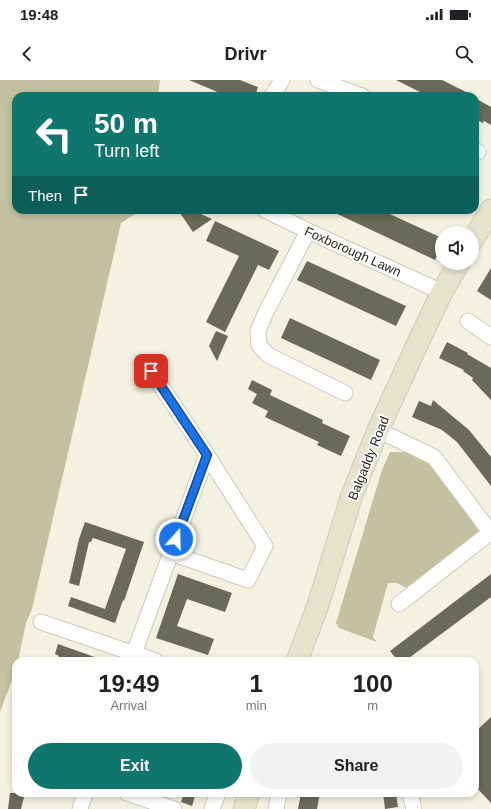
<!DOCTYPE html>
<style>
body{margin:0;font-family:Helvetica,sans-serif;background:#f2f2f2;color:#202124;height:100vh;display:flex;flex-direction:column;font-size:15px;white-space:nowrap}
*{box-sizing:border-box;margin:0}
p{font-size:13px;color:#757577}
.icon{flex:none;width:22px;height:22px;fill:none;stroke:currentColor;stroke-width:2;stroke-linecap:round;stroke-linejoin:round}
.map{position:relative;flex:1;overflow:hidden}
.side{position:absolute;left:12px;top:577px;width:467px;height:140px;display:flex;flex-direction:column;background:#fff;border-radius:12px;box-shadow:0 2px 6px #0003}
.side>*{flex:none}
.guide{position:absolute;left:12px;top:12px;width:467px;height:122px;border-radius:12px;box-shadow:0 2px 6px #0003;background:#0f766e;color:#fff;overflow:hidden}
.buttons{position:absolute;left:435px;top:146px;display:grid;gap:8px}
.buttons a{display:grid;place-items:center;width:44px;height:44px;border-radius:50%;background:#fff;box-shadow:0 2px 6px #0003;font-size:20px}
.pin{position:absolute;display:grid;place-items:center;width:34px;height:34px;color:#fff;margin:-17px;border-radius:8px;box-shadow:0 2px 6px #0006}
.me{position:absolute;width:44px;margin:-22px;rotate:20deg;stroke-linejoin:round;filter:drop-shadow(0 0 3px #0008)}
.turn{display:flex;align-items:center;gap:14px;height:84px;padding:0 16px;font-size:18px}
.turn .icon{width:52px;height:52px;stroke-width:2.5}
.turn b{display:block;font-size:28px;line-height:34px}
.then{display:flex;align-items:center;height:38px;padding:0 16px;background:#0003;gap:8px;font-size:15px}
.eta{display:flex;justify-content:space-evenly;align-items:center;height:68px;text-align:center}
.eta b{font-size:24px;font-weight:700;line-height:28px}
.action{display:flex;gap:8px;margin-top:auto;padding:8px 16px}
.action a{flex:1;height:46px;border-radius:24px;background:#0f766e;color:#fff;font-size:16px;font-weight:700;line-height:46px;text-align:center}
.action a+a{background:#f2f2f2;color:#202124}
.status{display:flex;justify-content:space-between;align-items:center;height:28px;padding:0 20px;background:#fff;direction:ltr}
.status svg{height:11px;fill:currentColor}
header{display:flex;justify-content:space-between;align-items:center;height:52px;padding:0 16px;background:#fff;font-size:18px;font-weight:700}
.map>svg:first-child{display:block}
.green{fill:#c3c19f}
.building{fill:#6a6a5b}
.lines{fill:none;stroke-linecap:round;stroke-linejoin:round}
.street-casing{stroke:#cbcaba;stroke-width:17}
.secondary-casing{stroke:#cbcaba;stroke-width:23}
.street{stroke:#fff;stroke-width:15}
.secondary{stroke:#e5e3cc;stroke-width:21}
.route-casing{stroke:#114b97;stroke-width:10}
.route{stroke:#1a73e8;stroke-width:7}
.labels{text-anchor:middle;stroke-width:4;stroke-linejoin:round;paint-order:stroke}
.street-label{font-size:13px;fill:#262620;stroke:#fff}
</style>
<div class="status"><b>19:48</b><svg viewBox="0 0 49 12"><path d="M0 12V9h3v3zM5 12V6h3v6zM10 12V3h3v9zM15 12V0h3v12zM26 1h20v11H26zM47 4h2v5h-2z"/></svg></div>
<header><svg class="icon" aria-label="back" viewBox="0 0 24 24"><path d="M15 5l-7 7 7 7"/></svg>Drivr<svg class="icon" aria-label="search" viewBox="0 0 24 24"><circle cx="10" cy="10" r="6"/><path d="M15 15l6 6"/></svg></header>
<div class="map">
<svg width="491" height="729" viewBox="0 0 491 729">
<rect width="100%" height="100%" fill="#f3f2e1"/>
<g class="green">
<polygon points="0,0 160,0 158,16 16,16 16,130 141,130 121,143 32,529 26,543 18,581 16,581 16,590 0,632"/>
<polygon points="390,372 410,372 431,382 468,435 479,452 466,464 406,508 397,503 388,503 373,557 377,562 339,548 336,543 382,390"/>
</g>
<g class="building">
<polygon points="189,0 240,0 258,7 255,16 227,16"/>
<polygon points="396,0 442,0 474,16 428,16"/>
<polygon points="475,18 491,27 491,45 484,41 483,43 475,39"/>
<polygon points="178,130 192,130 212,139 193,152"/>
<polygon points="329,130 381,130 442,158 442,164 435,180"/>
<polygon points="215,141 279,171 269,190 258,185 225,252 206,242 239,176 206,161"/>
<polygon points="307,181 406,226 396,246 297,200"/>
<polygon points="491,188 491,220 477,211"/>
<polygon points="290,238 380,280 371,300 281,258"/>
<polygon points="216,251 228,256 217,281 209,266"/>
<polygon points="447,262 468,273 467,274 491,288 491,320 472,300 473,298 463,291 464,290 439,278"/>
<polygon points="252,300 272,310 270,315 323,340 322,343 350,356 341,376 317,365 319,362 265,337 268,331 252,323 257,314 248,309"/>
<polygon points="433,320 469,350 491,377 491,406 457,362 442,350 412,337 419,321 431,326"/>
<polygon points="85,442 144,462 124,521 123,520 115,543 68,526 71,517 105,529 126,469 93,458 91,462 89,462 79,506 69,503 79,459"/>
<polygon points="178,494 232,513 225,532 187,519 177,546 214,559 208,575 156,558"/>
<polygon points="491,494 491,517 405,581 398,581 390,571"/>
<polygon points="58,564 103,580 103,581 57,581 59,576 55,574"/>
<polygon points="491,637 491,723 475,706 475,652"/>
<polygon points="10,713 25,713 21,729 8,729"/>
<polygon points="184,713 196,713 192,726 181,722"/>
<polygon points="301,713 320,713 317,729 298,729"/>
<polygon points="383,713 396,713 398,727 385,729"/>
</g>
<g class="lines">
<g class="street-casing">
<g id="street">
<polyline points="318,0 362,16"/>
<polyline points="272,16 282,0"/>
<polyline points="475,70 478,72"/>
<polyline points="265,130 308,151 442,212"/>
<polyline points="308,151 265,234 258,251 259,265 268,275 345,313"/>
<polyline points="468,241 491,257"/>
<polyline points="151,291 207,375 265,466 248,500 171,473"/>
<polyline points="378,350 434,377 491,453"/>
<polyline points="399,524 491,452"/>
<polyline points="41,542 156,581"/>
<polyline points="134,573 207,375"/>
<polyline points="127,713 174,729"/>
<polyline points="410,713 414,729"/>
<polyline points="80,729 85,713"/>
<polyline points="212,729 218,713"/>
<polyline points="276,729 279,713"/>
</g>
</g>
<g class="secondary-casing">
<g id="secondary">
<polyline points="472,161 491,130"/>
<polyline points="297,581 318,525 352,415 378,350 417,265 442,212 459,183"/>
<polyline points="244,729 249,713"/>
</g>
</g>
<use href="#street" class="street"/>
<use href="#secondary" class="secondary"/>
</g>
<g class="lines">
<g class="route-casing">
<polyline id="route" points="151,291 207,375 176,459"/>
</g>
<use href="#route" class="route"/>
</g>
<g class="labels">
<g class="street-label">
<text transform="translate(353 171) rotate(24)" y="5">Foxborough Lawn</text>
<text transform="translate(368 378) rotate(-68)" y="5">Balgaddy Road</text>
</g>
</g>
</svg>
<div class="buttons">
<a><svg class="icon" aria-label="sound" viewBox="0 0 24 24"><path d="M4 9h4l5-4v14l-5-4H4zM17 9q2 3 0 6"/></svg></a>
</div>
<div class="pin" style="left:151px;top:291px;background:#d93025"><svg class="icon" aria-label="arrive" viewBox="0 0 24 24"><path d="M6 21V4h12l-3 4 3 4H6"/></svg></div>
<svg class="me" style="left:176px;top:459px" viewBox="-20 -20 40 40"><circle r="17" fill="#1a73e8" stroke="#fff" stroke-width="3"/><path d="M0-11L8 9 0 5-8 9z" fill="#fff"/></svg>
<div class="guide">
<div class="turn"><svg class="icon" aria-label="left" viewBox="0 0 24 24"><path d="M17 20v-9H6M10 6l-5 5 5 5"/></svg><div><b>50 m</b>Turn left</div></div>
<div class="then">Then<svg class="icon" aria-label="arrive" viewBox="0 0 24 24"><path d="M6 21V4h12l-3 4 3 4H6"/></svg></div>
</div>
<section class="side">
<div class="eta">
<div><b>19:49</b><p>Arrival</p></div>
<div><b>1</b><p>min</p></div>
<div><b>100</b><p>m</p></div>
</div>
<div class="action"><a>Exit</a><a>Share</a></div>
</section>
</div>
